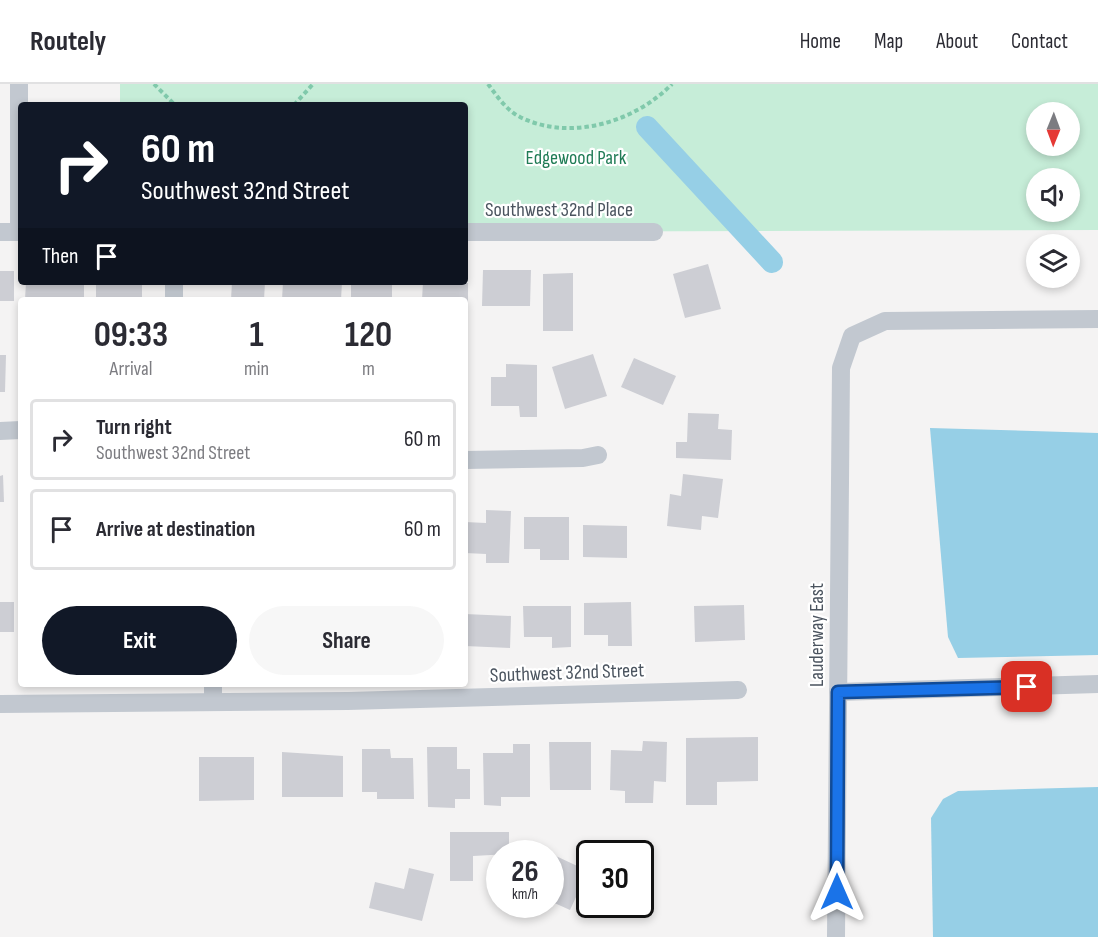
<!DOCTYPE html>
<style>
body{margin:0;font-family:"Sofia Sans Condensed",sans-serif;background:#f7f7f7;color:#2b2b33;height:100vh;display:flex;flex-direction:column;font-size:22px;white-space:nowrap}
*{box-sizing:border-box;margin:0}
p{font-size:20px;color:#7c7c81}
.icon{flex:none;width:33px;height:33px;fill:none;stroke:currentColor;stroke-width:2;stroke-linecap:round;stroke-linejoin:round}
.map{position:relative;flex:1;overflow:hidden}
.side{position:absolute;left:18px;top:213px;width:450px;height:390px;display:flex;flex-direction:column;background:#fff;border-radius:6px;box-shadow:0 3px 9px #0003}
.side>*{flex:none}
.hud{position:absolute;left:18px;top:18px;width:450px;height:183px;border-radius:6px;box-shadow:0 3px 9px #0003;background:#111827;color:#fff;overflow:hidden}
.needle{width:39px;rotate:181deg}
.buttons{position:absolute;left:1026px;top:18px;display:grid;gap:12px}
.buttons a{display:grid;place-items:center;width:54px;height:54px;border-radius:50%;background:#fff;box-shadow:0 3px 9px #0003;font-size:30px}
.speed{position:absolute;left:486px;top:756px;display:flex;gap:12px;font-size:30px;font-weight:700;text-align:center}
.speed>*{display:grid;place-content:center;width:78px;height:78px;border-radius:50%;background:#fff;box-shadow:0 3px 9px #0003;line-height:1}
.speed small{font-size:15px;font-weight:400}
.speed .limit{border:3px solid #111;border-radius:9px;background:#fff;color:#111}
.pin{position:absolute;display:grid;place-items:center;width:51px;height:51px;color:#fff;margin:-26px;border-radius:12px;box-shadow:0 3px 9px #0006}
.me{position:absolute;width:66px;margin:-33px;rotate:0deg;stroke-linejoin:round;filter:drop-shadow(0 0 4px #0008)}
.turn{display:flex;align-items:center;gap:21px;height:126px;padding:0 24px;font-size:27px}
.turn .icon{width:78px;height:78px;stroke-width:2.5}
.turn b{display:block;font-size:42px;line-height:51px}
.then{display:flex;align-items:center;height:57px;padding:0 24px;background:#0003;gap:12px;font-size:22px}
.eta{display:flex;justify-content:space-evenly;align-items:center;height:102px;text-align:center}
.eta b{font-size:36px;font-weight:700;line-height:42px}
.action{display:flex;gap:12px;margin-top:auto;padding:12px 24px}
.action a{flex:1;height:69px;border-radius:36px;background:#111827;color:#fff;font-size:24px;font-weight:700;line-height:69px;text-align:center}
.action a+a{background:#f7f7f7;color:#2b2b33}
ul{padding:0;list-style:none}
li{display:flex;align-items:center;gap:18px;height:81px;margin:0 12px 9px;padding:0 12px;border:3px solid #e1e1e2;border-radius:6px}
li div{flex:1}
li b{display:block;font-size:22px}
li em{font-style:normal}
header{display:flex;align-items:center;gap:36px;box-sizing:border-box;height:84px;padding:0 30px;background:#fff;border-bottom:2px solid #e1e1e2}
header strong{font-size:28px}
nav{display:flex;gap:33px;margin-inline-start:auto;font-size:21px}
.map>svg:first-child{display:block}
.green{fill:#c6edd8;fill-rule:evenodd}
.water{fill:#96cfe6}
.lines{fill:none;stroke-linecap:round;stroke-linejoin:round}
.canal{stroke:#96cfe6;stroke-width:22}
.building{fill:#cdced4}
.path{stroke:#80c9ab;stroke-width:4;stroke-dasharray:4.5 3;stroke-linecap:butt}
.street{stroke:#c2c8d0;stroke-width:18}
.route-casing{stroke:#114b97;stroke-width:15}
.route{stroke:#1a73e8;stroke-width:10}
.labels{text-anchor:middle;stroke-width:4.5;stroke-linejoin:round;paint-order:stroke}
.park-label{font-size:20px;fill:#207c56;stroke:#fff}
.street-label{font-size:20px;fill:#4b545f;stroke:#fff}
</style>
<header>
<strong>Routely</strong>
<nav><a>Home</a><a>Map</a><a>About</a><a>Contact</a></nav>
</header>
<div class="map">
<svg width="1098" height="853" viewBox="0 0 1098 853">
<rect width="100%" height="100%" fill="#f4f3f3"/>
<path class="green" d="M 120,0 L 1098,0 L 1098,146 L 465,148 L 465,21 L 120,21 ZM 1036,28 L 1070,28 L 1070,62 L 1036,62 ZM 1036,94 L 1070,94 L 1070,128 L 1036,128 Z"/>
<g class="water">
<polygon points="930,344 1098,349 1098,571 958,574 948,553"/>
<polygon points="1098,703 1098,853 933,853 931,734 943,715 958,707"/>
</g>
<g class="lines">
<polyline class="canal" points="647,43 772,178"/>
</g>
<g class="building">
<polygon points="708,180 721,225 685,234 673,190"/>
<polygon points="483,186 531,186 530,222 482,222"/>
<rect x="0" y="187" width="14" height="30"/>
<polygon points="573,189 573,247 543,247 543,190"/>
<polygon points="26,198 84,198 84,216 25,216"/>
<rect x="96" y="198" width="46" height="18"/>
<polygon points="232,198 265,198 264,216 231,216"/>
<polygon points="283,198 342,198 341,216 282,216"/>
<rect x="351" y="198" width="41" height="18"/>
<polygon points="423,198 468,199 468,246 465,246 465,216 422,216"/>
<polygon points="593,270 607,312 565,325 552,283"/>
<polygon points="0,271 6,271 5,308 0,308"/>
<polygon points="634,274 676,292 663,321 621,303"/>
<polygon points="506,280 537,281 537,333 520,333 519,322 491,322 491,293 506,293"/>
<polygon points="465,291 468,291 467,323 465,323"/>
<polygon points="688,329 719,330 718,345 732,346 731,376 676,374 676,358 687,358"/>
<polygon points="683,390 723,395 718,434 702,432 701,446 667,442 670,410 681,412"/>
<polygon points="3,391 4,418 0,418 0,392"/>
<polygon points="486,426 511,427 509,479 486,479 486,470 465,469 465,438 486,439"/>
<polygon points="524,433 569,433 569,476 540,476 540,465 524,465"/>
<polygon points="583,441 627,442 627,474 583,473"/>
<rect x="0" y="518" width="14" height="30"/>
<polygon points="631,518 632,562 608,562 608,551 584,551 584,519"/>
<polygon points="744,521 745,556 695,558 694,522"/>
<polygon points="523,522 571,522 571,563 552,564 552,553 524,553"/>
<polygon points="465,530 511,532 510,564 465,562"/>
<polygon points="758,653 758,697 717,698 717,721 686,721 686,654"/>
<polygon points="643,657 667,658 666,698 654,697 653,719 625,719 625,707 610,706 611,666 642,667"/>
<polygon points="549,658 591,658 591,706 550,706"/>
<polygon points="513,660 530,660 530,713 501,713 501,722 484,721 483,669 513,669"/>
<polygon points="427,663 457,663 457,685 470,685 470,715 455,715 455,724 428,723"/>
<polygon points="362,665 390,665 391,674 413,674 414,715 377,715 377,708 362,708"/>
<polygon points="282,668 343,672 343,713 282,713"/>
<polygon points="199,673 254,673 254,716 199,717"/>
<polygon points="450,748 509,748 509,770 473,772 473,797 450,797"/>
<polygon points="528,759 588,787 570,826 550,817 550,770 522,770"/>
<polygon points="409,784 434,790 422,837 369,824 375,798 404,805"/>
</g>
<g class="lines">
<g class="path">
<polyline points="154,0 175,21"/>
<path d="M 488,0 C 497,12 506,26 520,33 C 570,58 635,38 672,0"/>
<polyline points="294,21 313,0"/>
</g>
<g class="street">
<polyline points="0,148 21,148"/>
<polyline points="19,148 19,0"/>
<polyline points="465,148 654,148"/>
<polyline points="174,198 174,216"/>
<polyline points="0,347 21,346"/>
<polyline points="465,376 583,374 598,371"/>
<polyline points="213,600 213,618"/>
<polyline points="838,608 1098,600"/>
<polyline points="0,620 348,617 738,606"/>
<polyline points="836,853 841,284 852,252 885,237 1098,235"/>
</g>
</g>
<g class="lines">
<g class="route-casing">
<polyline id="route" points="837,808 838,608 1027,603"/>
</g>
<use href="#route" class="route"/>
</g>
<g class="labels">
<g class="park-label">
<text x="576" y="80">Edgewood Park</text>
</g>
<g class="street-label">
<text x="559" y="132">Southwest 32nd Place</text>
<text transform="translate(816 551) rotate(-90)" y="7">Lauderway East</text>
<text transform="translate(567 588) rotate(-2)" y="7">Southwest 32nd Street</text>
</g>
</g>
</svg>
<div class="buttons">
<a><svg class="needle" viewBox="-14 -14 28 28"><path d="M0-13l5 13h-10z" fill="#e53935"/><path d="M0 13l5-13h-10z" fill="#7c7c81"/></svg></a>
<a><svg class="icon" aria-label="sound" viewBox="0 0 24 24"><path d="M4 9h4l5-4v14l-5-4H4zM17 9q2 3 0 6"/></svg></a>
<a><svg class="icon" aria-label="layers" viewBox="0 0 24 24"><path d="M12 4l9 5-9 5-9-5zM3 14l9 5 9-5"/></svg></a>
</div>
<div class="speed"><div>26<small>km/h</small></div><div class="limit">30</div></div>
<div class="pin" style="left:1027px;top:603px;background:#d93025"><svg class="icon" aria-label="arrive" viewBox="0 0 24 24"><path d="M6 21V4h12l-3 4 3 4H6"/></svg></div>
<svg class="me" style="left:837px;top:808px" viewBox="-20 -20 40 40"><path d="M0-17L14 15 0 8-14 15z" fill="#1a73e8" stroke="#fff" stroke-width="4"/></svg>
<div class="hud">
<div class="turn"><svg class="icon" aria-label="right" viewBox="0 0 24 24"><path d="M7 20v-9h11M14 6l5 5-5 5"/></svg><div><b>60 m</b>Southwest 32nd Street</div></div>
<div class="then">Then<svg class="icon" aria-label="arrive" viewBox="0 0 24 24"><path d="M6 21V4h12l-3 4 3 4H6"/></svg></div>
</div>
<section class="side">
<div class="eta">
<div><b>09:33</b><p>Arrival</p></div>
<div><b>1</b><p>min</p></div>
<div><b>120</b><p>m</p></div>
</div>
<ul>
<li><svg class="icon" aria-label="right" viewBox="0 0 24 24"><path d="M7 20v-9h11M14 6l5 5-5 5"/></svg><div><b>Turn right</b><p>Southwest 32nd Street</p></div><em>60 m</em></li>
<li><svg class="icon" aria-label="arrive" viewBox="0 0 24 24"><path d="M6 21V4h12l-3 4 3 4H6"/></svg><div><b>Arrive at destination</b></div><em>60 m</em></li>
</ul>
<div class="action"><a>Exit</a><a>Share</a></div>
</section>
</div>
